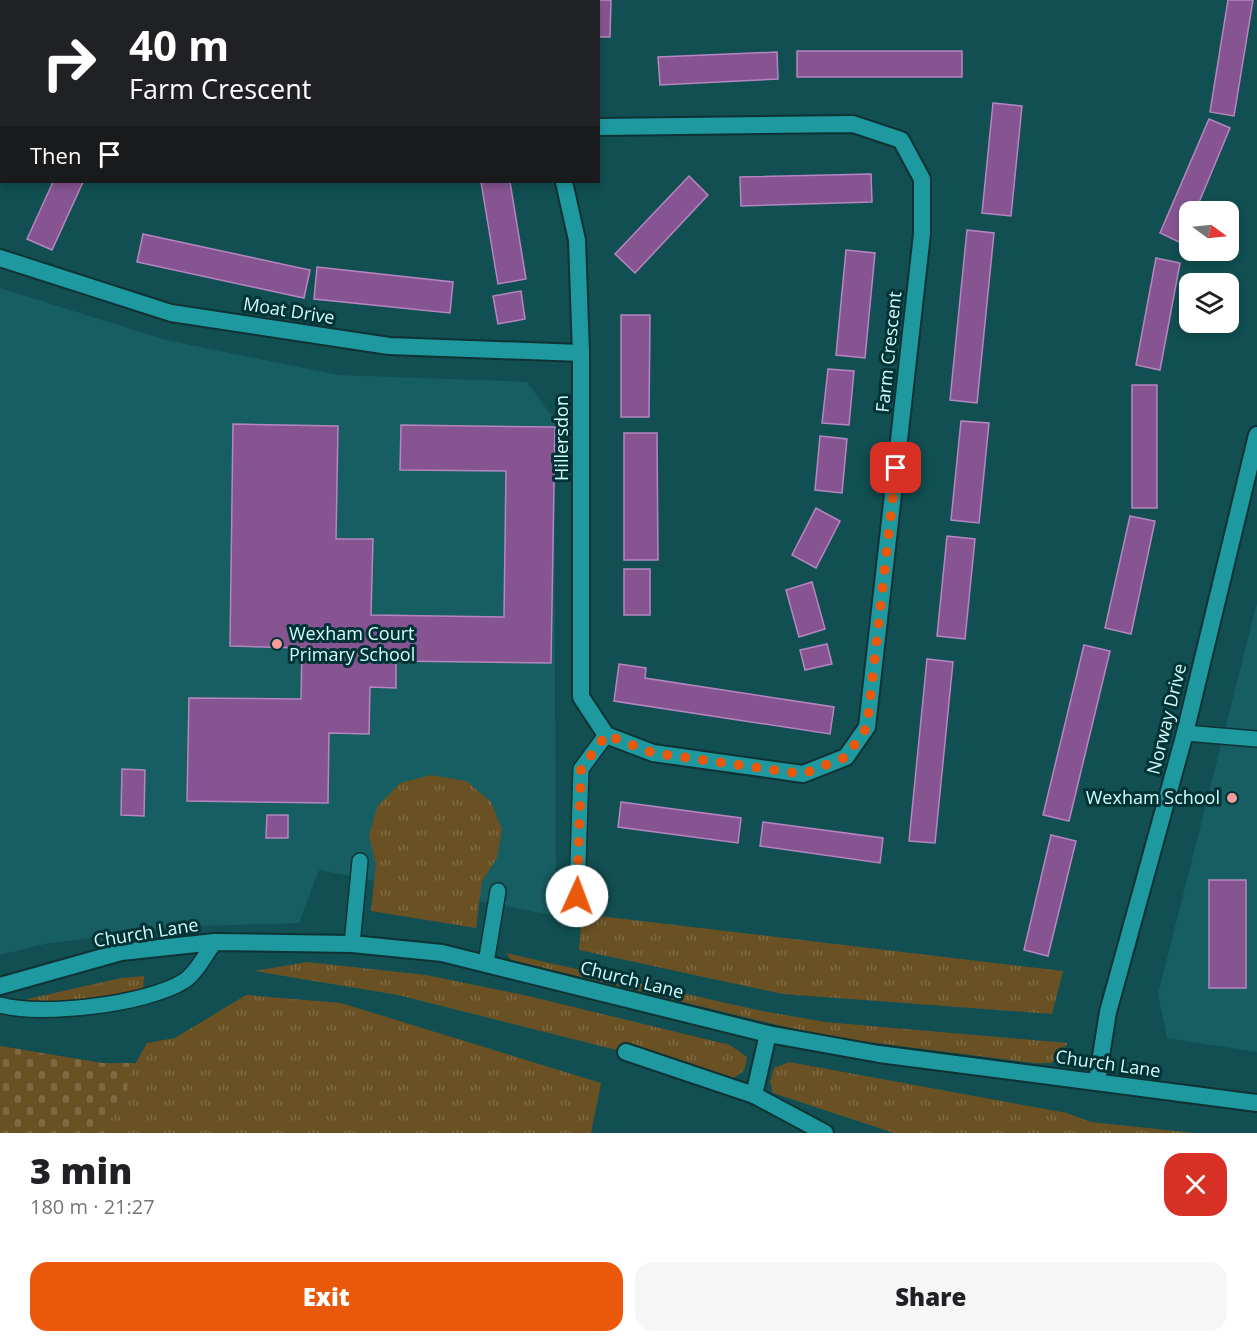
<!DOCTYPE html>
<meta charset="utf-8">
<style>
body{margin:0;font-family:"Open Sans",sans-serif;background:#f6f6f6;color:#202124;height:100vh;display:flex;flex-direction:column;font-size:22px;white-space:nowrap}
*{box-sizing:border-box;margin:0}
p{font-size:20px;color:#757577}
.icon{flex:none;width:33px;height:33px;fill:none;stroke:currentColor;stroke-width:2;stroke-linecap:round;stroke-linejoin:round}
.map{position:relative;height:1133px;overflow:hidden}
.sheet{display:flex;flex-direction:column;background:#fff;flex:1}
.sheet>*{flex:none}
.guide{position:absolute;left:0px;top:0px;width:600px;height:183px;box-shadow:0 3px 9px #0003;background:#202124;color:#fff;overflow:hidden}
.needle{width:39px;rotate:105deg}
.tools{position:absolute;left:1179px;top:201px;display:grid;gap:12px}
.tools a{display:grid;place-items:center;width:60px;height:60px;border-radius:12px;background:#fff;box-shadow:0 3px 9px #0003;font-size:30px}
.pin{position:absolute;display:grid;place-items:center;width:51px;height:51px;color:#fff;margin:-26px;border-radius:12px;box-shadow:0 3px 9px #0006}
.me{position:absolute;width:66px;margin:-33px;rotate:2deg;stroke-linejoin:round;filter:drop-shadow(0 0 4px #0008)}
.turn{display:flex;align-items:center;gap:21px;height:126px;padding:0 30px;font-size:27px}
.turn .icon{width:78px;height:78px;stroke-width:2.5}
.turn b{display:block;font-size:42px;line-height:51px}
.then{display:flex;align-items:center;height:57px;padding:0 30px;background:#0003;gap:12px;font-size:22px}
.round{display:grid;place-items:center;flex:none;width:63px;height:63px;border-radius:18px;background:#f6f6f6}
.summary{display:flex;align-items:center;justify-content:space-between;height:102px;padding:0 30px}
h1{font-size:36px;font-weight:800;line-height:45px}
.action{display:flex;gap:12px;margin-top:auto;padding:12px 30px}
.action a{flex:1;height:69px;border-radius:18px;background:#ea580c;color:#fff;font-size:24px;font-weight:800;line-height:69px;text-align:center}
.action a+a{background:#f6f6f6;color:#202124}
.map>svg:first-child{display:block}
.built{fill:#175e62}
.grass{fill:url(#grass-tufts)}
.cemetery{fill:url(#cemetery-stones)}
.building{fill:#865591;stroke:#b686c1;stroke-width:1.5}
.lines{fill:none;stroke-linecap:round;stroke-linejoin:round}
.service-casing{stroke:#0f3234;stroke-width:18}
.minor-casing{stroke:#0f3234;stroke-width:20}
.service{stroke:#1e999f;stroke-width:15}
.minor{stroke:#1e999f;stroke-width:16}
.route{stroke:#ea580c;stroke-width:10;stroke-dasharray:0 18}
.poi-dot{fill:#f59b9b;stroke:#003336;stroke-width:2}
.labels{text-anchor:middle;stroke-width:6;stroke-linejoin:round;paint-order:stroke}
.street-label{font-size:18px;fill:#d5fcfe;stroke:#003336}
.poi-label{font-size:18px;fill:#d5fcfe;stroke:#003336;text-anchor:start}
</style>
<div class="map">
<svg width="1257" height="1133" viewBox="0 0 1257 1133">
<defs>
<pattern id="grass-tufts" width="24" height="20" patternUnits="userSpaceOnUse" patternTransform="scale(1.5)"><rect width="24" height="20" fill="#6a5124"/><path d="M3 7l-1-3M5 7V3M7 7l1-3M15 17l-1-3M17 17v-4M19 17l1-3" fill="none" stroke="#7e6b45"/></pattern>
<pattern id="cemetery-stones" width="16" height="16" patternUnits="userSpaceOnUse" patternTransform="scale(1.5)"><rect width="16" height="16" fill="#6a5124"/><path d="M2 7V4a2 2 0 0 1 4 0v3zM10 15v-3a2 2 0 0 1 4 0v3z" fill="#7e6b45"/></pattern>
</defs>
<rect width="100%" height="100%" fill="#114f52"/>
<g class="built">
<polygon points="0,288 166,340 338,375 527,382 554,419 556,916 319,870 299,923 170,927 45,944 0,955"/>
<polygon points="1257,603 1257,1052 1167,1038 1158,994"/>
</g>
<g class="grass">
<polygon points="431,775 466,781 491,802 502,830 497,858 482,881 476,928 371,911 376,864 369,836 377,807 400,783"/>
<polygon points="582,914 1063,971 1052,1014 783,994 579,950"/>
<polygon points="506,953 757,1010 825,1022 1068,1043 1052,1063 1033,1063 822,1036 511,960"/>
<polygon points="307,962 426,975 524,995 730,1045 747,1057 744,1071 732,1079 398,995 254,971"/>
<polygon points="144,976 143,992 108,1001 15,1005 28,999 121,978"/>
<polygon points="246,995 341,1003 601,1083 591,1133 106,1133 111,1117 128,1096 126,1080 147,1043 175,1038"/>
<polygon points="789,1062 1067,1113 1091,1122 1195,1133 894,1133 773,1093 770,1082 774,1068"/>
</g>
<polygon class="cemetery" points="0,1046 102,1063 136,1063 127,1080 128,1096 111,1117 106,1133 0,1133"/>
<g class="building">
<polygon points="585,0 611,0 610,37 598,37 598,2"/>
<polygon points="1228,0 1253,0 1234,116 1210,112"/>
<rect x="797" y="51" width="165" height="26"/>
<polygon points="777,52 778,79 660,85 658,57"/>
<polygon points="993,103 1022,106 1011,216 982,213"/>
<polygon points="1209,119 1230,128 1195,212 1190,212 1190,224 1181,243 1160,233"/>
<polygon points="871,174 872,202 741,206 740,177"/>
<polygon points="689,176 708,195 635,273 615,254"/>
<polygon points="53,182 83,182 52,250 27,239"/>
<polygon points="481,182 510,182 526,279 498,284"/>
<polygon points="967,230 994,233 977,403 950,400"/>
<polygon points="143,234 310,270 304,298 137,262"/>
<polygon points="846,250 875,253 865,358 836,355"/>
<polygon points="1156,258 1180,263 1160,370 1136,365"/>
<polygon points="317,267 453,282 450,313 314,299"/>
<polygon points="521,291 525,319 498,324 493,296"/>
<polygon points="621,315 650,315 649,417 621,417"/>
<polygon points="828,369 854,371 849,425 822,423"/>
<rect x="1132" y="385" width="25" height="123"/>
<polygon points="961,421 989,423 979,523 951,520"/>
<polygon points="233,424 338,426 336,539 373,539 371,615 504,617 506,471 400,470 401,425 555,427 551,663 396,661 396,688 370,687 369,734 329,733 328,803 187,801 189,698 301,699 302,648 230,646"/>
<polygon points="624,433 657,433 658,560 624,560"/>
<polygon points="820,436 847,439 842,493 815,490"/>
<polygon points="816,508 840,521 816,568 792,555"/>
<polygon points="1130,516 1155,521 1131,634 1105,628"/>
<polygon points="947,536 975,539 965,639 937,636"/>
<rect x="624" y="569" width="26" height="46"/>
<polygon points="812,582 825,629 799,637 786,590"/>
<polygon points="827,644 832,664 805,670 800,650"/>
<polygon points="1084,645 1110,651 1069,821 1043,815"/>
<polygon points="927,659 953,662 935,843 909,841"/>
<polygon points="619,664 646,668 645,678 834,707 830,734 614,701"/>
<polygon points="122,769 145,770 144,816 121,815"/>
<polygon points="621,802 741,818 738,843 618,827"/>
<polygon points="267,815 288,815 288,838 266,838"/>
<polygon points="763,822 883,838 880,863 760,846"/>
<polygon points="1051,835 1076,841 1048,956 1024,950"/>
<rect x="1209" y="880" width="37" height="108"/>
</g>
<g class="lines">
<g class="service-casing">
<g id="service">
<polyline points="377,2 377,0"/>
<polyline points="1185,733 1257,739"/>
<polyline points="577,896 581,769 606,735"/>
<polyline points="352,944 360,861"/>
<polyline points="486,963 498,891"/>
<path d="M 0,1005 C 41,1017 148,1004 184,981 C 196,974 206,953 215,942"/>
</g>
</g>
<g class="minor-casing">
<g id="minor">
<polyline points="315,0 326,2"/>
<polyline points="43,2 44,0"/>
<polyline points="537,2 538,0"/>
<polyline points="0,94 2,91"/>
<polyline points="564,182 577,240 581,353 581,697 606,735 653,753 803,774 846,757 867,727 922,234 922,179 901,140 853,124 598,127"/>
<polyline points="0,258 171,313 389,346 581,353"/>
<polyline points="0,986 121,952 215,942 352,944 442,953 768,1034 879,1054 1257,1103"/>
<polyline points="626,1052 754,1095 825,1133"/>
<polyline points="1097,1081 1108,1012 1185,733 1257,435"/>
<polyline points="754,1095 768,1034"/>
</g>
</g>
<use href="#service" class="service"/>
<use href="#minor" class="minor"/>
</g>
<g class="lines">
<polyline class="route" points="577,896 581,769 606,735 653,753 803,774 846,757 867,727 896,468"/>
</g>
<g class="poi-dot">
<circle cx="277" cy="644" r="6"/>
<circle cx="1232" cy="798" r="6"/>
</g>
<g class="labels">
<g class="street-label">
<text transform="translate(289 311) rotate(9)" y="6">Moat Drive</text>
<text transform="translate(889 352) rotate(-84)" y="6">Farm Crescent</text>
<text transform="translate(562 438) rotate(-90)" y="6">Hillersdon</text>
<text transform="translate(1167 719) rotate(-76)" y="6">Norway Drive</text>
<text transform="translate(146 933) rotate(-9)" y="6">Church Lane</text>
<text transform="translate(632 980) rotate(14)" y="6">Church Lane</text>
<text transform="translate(1108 1064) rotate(8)" y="6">Church Lane</text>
</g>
<g class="poi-label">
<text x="289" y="640">Wexham Court<tspan x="289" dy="21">Primary School</tspan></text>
<text x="1220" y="804" text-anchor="end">Wexham School</text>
</g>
</g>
</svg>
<div class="tools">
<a><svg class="needle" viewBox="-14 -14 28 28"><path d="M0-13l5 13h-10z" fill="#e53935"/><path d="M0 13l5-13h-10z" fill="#757577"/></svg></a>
<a><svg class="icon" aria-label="layers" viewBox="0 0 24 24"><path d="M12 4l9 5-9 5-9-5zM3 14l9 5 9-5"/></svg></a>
</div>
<div class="pin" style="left:896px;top:468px;background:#d93025"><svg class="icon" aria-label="arrive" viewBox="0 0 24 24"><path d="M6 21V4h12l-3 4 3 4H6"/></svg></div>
<svg class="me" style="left:577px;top:896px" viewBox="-20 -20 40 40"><circle r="19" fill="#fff"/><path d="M0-13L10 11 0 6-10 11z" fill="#ea580c"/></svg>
<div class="guide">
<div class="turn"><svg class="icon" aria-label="right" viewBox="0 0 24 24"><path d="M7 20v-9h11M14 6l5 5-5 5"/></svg><div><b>40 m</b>Farm Crescent</div></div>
<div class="then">Then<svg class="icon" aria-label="arrive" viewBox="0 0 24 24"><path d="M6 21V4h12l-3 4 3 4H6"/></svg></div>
</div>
</div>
<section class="sheet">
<div class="summary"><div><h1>3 min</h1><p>180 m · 21:27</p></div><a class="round" style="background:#d93025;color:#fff"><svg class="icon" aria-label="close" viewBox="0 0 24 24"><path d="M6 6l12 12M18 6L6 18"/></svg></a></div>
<div class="action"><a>Exit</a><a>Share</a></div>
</section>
